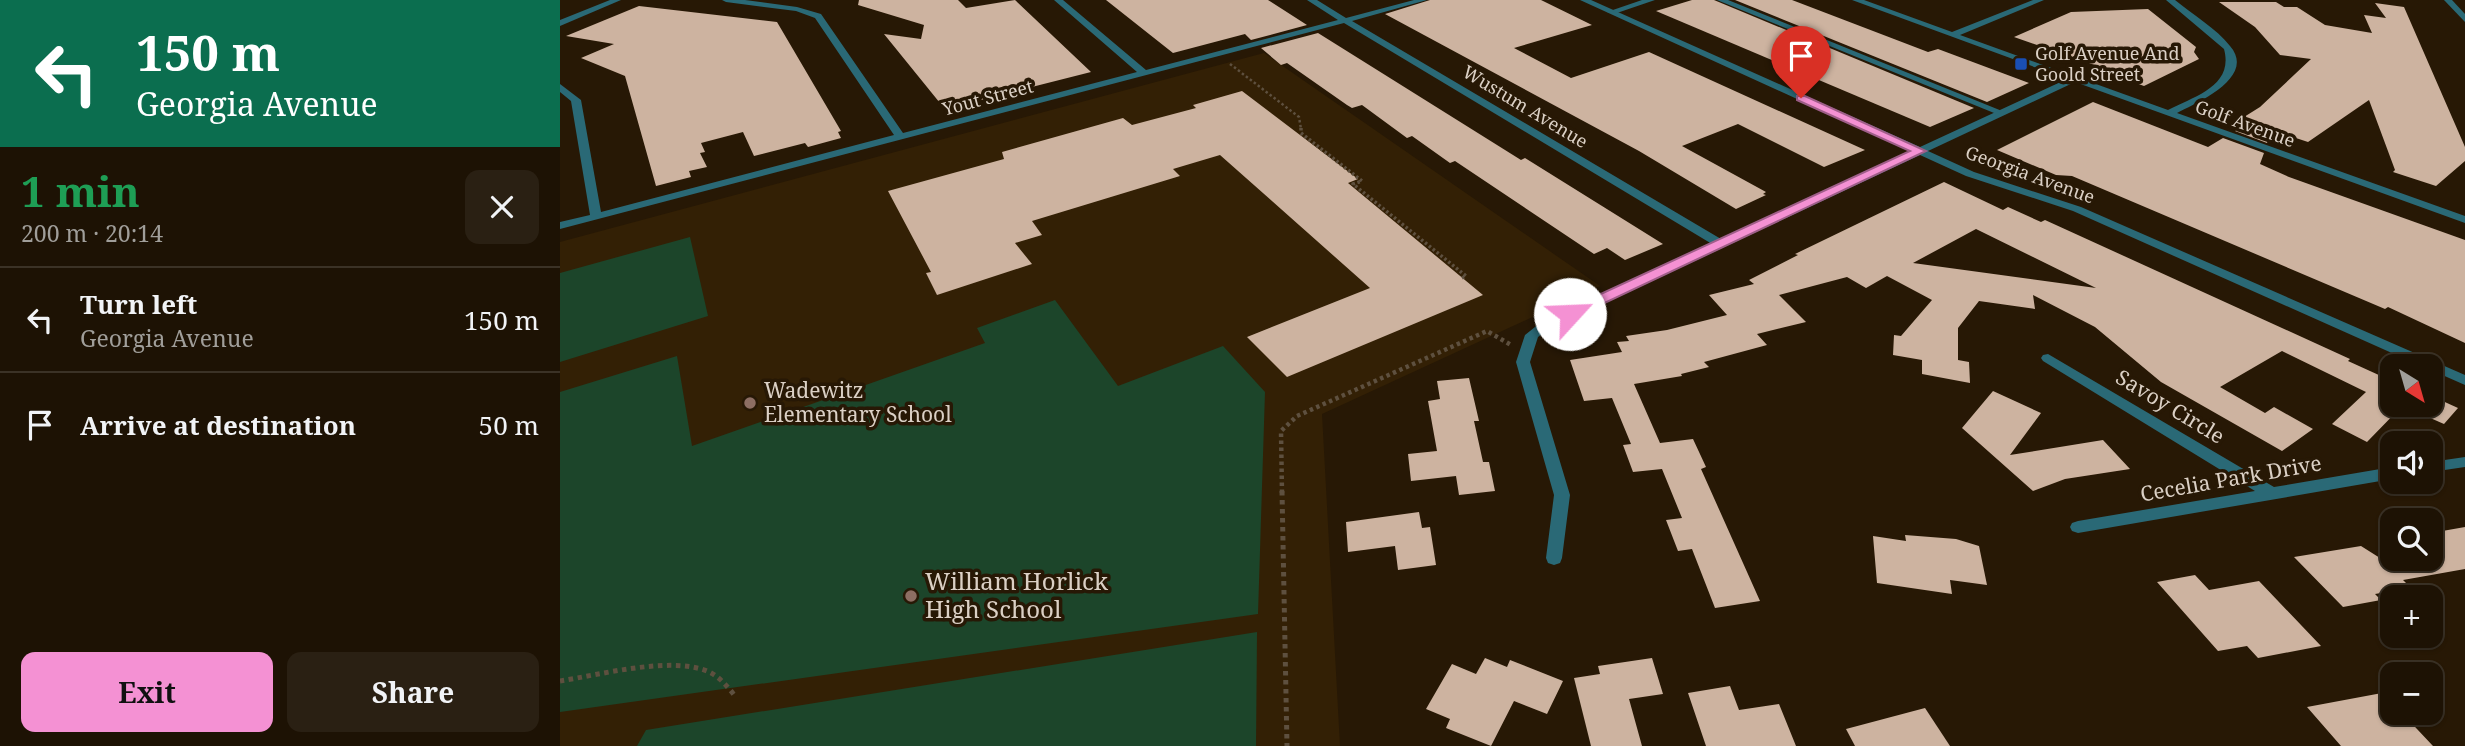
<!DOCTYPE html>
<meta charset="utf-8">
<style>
body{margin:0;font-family:"Noto Serif",serif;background:#2a2013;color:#f1f3f6;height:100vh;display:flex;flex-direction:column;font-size:26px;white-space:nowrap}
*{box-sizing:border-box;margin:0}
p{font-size:23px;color:#a09e9a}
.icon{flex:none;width:38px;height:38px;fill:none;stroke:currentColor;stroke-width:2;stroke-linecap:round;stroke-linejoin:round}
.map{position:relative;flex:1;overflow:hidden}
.sheet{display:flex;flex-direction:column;background:#1d1204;width:560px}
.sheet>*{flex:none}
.banner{background:#0b6e4f;color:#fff;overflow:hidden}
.needle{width:46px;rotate:143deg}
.controls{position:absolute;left:1820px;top:354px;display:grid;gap:14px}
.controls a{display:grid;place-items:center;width:63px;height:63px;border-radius:14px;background:#1d1204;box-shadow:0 2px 5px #0004,0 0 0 2px #3b3226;font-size:35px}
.pin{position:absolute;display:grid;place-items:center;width:60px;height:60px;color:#fff;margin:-72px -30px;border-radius:50% 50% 50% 0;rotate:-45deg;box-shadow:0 0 7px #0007}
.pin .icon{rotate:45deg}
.me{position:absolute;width:77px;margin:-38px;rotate:65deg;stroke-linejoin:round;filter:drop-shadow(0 0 5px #0008)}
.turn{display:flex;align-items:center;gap:24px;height:147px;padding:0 21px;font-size:32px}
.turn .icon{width:91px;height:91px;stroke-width:2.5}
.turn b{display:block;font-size:49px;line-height:60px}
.round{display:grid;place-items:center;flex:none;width:74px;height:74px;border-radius:14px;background:#2a2013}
.head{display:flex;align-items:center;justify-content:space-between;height:119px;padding:0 21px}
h1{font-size:42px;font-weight:700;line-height:52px;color:#1e9e55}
.button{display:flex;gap:14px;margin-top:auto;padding:14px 21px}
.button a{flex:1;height:80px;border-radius:14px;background:#f491d3;color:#111;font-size:28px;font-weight:700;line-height:80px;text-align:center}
.button a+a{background:#2a2013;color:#f1f3f6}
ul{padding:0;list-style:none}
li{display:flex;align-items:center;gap:21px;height:105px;padding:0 21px;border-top:2px solid #3b3226}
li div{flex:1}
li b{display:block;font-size:26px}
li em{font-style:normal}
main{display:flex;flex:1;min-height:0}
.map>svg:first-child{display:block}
.built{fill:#332005}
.green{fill:#1c452a}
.building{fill:#cdb3a0;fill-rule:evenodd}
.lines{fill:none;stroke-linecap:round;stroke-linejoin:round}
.path-far3{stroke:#5e503f;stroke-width:2.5;stroke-dasharray:2.5 2.5;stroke-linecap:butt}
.path-far2{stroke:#5e503f;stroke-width:3.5;stroke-dasharray:2.5 2.5;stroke-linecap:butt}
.path-far1{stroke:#5e503f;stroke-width:4.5;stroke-dasharray:3.5 3.5;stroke-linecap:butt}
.path{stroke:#5e503f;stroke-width:5;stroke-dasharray:4.5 4.5;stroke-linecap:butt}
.lane{fill:#2a6976;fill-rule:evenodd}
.street{fill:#2a6976;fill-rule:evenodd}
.route{fill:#f491d3;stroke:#9f5e89;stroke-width:2}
.transit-dot{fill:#1a4fb4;stroke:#271805;stroke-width:2.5}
.education-dot{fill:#8d6e63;stroke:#271805;stroke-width:2.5}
.labels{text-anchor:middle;stroke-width:7;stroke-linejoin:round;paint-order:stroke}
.far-poi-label{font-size:18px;fill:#dbd0c5;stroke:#271805;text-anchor:start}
.far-street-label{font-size:18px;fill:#dbd0c5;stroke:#271805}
.poi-label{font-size:21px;fill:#dbd0c5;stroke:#271805;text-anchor:start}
.street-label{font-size:21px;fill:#dbd0c5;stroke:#271805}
.near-poi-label{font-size:24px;fill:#dbd0c5;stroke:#271805;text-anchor:start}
</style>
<main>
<section class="sheet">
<div class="banner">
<div class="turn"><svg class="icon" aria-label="left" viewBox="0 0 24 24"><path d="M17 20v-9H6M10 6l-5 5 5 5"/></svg><div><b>150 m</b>Georgia Avenue</div></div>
</div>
<div class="head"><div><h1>1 min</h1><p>200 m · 20:14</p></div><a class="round"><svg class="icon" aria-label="close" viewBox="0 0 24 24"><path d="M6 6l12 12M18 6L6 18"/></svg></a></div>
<ul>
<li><svg class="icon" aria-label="left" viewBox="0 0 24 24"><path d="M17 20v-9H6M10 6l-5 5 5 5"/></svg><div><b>Turn left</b><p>Georgia Avenue</p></div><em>150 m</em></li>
<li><svg class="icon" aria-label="arrive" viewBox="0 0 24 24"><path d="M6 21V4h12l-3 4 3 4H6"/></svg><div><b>Arrive at destination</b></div><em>50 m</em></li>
</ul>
<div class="button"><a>Exit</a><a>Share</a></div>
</section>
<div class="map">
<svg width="1905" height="746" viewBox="0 0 1905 746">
<rect width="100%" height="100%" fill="#271805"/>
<polygon class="built" points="704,53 1040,286 762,414 780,746 0,746 0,242"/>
<g class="green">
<polygon points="130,237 148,316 0,362 0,273"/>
<polygon points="495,300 558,386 663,346 705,392 698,614 0,712 0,392 117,356 132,446 425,343 417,328"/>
<polygon points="697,632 696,746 77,746 86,730"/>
</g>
<g class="building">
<polygon points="299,0 398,0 406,8 455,0 531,72 417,101 419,103 392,110 390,107 384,108 324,34 361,39 364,25 298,5"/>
<polygon points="546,0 708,0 747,25 691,40 685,34 613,53"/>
<polygon points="870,0 981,0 1032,25 954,48 1011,78 1089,52 1305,150 1264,167 1178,124 1122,146 1206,192 1203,194 1206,195 1176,209 1079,151 825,14"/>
<polygon points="1132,0 1154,0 1414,108 1370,127 1096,11"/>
<polygon points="1175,0 1232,0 1368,52 1378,49 1469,83 1427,102"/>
<polygon points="1659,2 1716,2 1724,7 1737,7 1765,25 1812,33 1804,15 1826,18 1815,3 1844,7 1905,147 1905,161 1876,186 1833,172 1835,170 1809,100 1748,142 1712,130 1707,143 1675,131 1693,120 1684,117 1700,107 1751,59 1720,55 1695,27"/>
<polygon points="79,6 217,22 281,131 278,132 281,138 248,147 245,143 194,156 183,132 141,143 145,152 140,153 147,167 129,171 131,177 96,186 65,76 21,58 54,44 6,36"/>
<polygon points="1588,9 1636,47 1634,52 1639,59 1584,86 1554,75 1558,73 1454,37 1511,12"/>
<polygon points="758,33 961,160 965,158 1103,244 1065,260 1047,248 1034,254 895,161 890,163 852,136 847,138 802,105 792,108 787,105 727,63 721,65 701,48"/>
<polygon points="682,91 798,179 788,183 923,295 727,377 687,337 810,288 660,155 613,169 620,176 472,221 482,235 455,243 472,264 377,295 366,273 371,272 328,191 444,159 442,152 563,118 572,125 636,108 633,105"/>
<polygon points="1533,102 1648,147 1663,138 1704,153 1700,164 1729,177 1905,240 1905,343 1828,307 1825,309 1512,176 1496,175 1437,150"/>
<path d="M 1384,182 L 1443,210 L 1448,207 L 1481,222 L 1485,220 L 1790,359 L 1788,361 L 1832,381 L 1832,404 L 1844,404 L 1807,442 L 1772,424 L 1806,392 L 1722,351 L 1660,387 L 1705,413 L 1714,407 L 1753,429 L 1722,451 L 1601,382 L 1535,327 L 1473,295 L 1475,309 L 1419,301 L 1398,328 L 1398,360 L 1409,362 L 1410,383 L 1362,374 L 1362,360 L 1333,355 L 1334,335 L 1341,336 L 1372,300 L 1327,276 L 1306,288 L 1287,277 L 1219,295 L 1246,322 L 1197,334 L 1207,345 L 1144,362 L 1149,367 L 1121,374 L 1122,376 L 1074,384 L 1100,443 L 1133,439 L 1146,467 L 1141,469 L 1200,601 L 1155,608 L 1132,549 L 1118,551 L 1106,520 L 1122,518 L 1102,469 L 1073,472 L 1063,445 L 1071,444 L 1052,398 L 1024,401 L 1010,360 L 1062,352 L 1057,342 L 1069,341 L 1066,336 L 1107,330 L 1167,315 L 1149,295 L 1194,284 L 1189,280 L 1238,255 L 1235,254 ZM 1416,229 L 1536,288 L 1353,263 Z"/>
<polygon points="909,378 919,421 914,421 923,462 929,462 935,491 899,495 896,476 851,481 848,454 877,451 868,401 880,399 877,381"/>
<polygon points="1433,391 1481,413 1450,455 1543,440 1570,469 1505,479 1473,491 1402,428"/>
<polygon points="1876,398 1898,408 1884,424 1861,414"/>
<polygon points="859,512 862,528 870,527 876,565 838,570 835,546 788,552 786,522"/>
<polygon points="1905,527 1905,569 1843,580 1851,588 1815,594 1821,600 1783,607 1734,557 1801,546 1820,558 1871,558 1871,533"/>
<polygon points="1345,535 1396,539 1419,546 1427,585 1390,580 1392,594 1317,583 1313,536 1346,541"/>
<polygon points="1635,575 1649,590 1699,581 1761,646 1698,658 1687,646 1658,651 1597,582"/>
<polygon points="925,658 947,667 950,660 1003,681 987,714 954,701 931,746 886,728 890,719 866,709 892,664 916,674"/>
<polygon points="1092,658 1103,694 1069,699 1082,746 1031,746 1014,678 1040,674 1038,666"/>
<polygon points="1170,686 1179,710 1219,704 1236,746 1146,746 1128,693"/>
<polygon points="1822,693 1832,703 1832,712 1841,712 1873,746 1781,746 1747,707"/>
<polygon points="1365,708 1390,746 1295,746 1286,729"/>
</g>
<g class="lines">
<polyline class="path-far3" points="670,64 739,117 741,129"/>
<polyline class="path-far2" points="741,128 741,133 802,181 793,184 906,276 902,278"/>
<polyline class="path-far1" points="722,493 721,431 737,416 927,331 951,345"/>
<g class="path">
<polyline points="722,491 727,746"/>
<path d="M 0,681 C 39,675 109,656 147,671 C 159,676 167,686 175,696"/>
</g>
<g class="lane">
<polygon points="1082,0 1095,0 1054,14 1047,12"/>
<polygon points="1157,0 1168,0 1447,113 1439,115"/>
</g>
<g class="street">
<polygon points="50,0 61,0 0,26 0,20"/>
<path d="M 162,0 L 185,0 L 237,7 L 261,14 L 343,133 L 577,72 L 494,0 L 503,0 L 586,70 L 778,20 L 747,0 L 757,0 L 786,18 L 854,0 L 867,0 L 792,21 L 1161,239 L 1351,151 L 1020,0 L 1031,0 L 1360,147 L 1507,79 L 1292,0 L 1304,0 L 1392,32 L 1473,0 L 1484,0 L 1400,35 L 1608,110 C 1635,96 1674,86 1664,49 L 1606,0 L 1615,0 C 1632,14 1657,29 1670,46 C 1697,77 1637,103 1617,113 L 1905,216 L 1905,223 L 1515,82 L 1368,151 L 1414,172 L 1521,207 L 1905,375 L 1905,385 L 1871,370 L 1871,366 L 1861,366 L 1513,211 L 1406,176 L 1360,155 L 990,329 L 978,337 L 970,362 L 1010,495 L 1002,558 L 1000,563 L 994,565 L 988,563 L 986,558 L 994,495 L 956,362 L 965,335 L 980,323 L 1152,244 L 784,23 L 0,229 L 0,222 L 30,215 L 11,101 L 0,92 L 0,84 L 21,100 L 41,212 L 334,135 L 255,18 L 236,11 L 166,2 Z"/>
<polygon points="1884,0 1892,0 1905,14 1905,22"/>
<polygon points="1488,354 1714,487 1832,467 1832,479 1518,533 1512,531 1510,527 1512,523 1518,521 1695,491 1483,361 1481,358 1483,355"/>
<polygon points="1905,457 1905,467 1871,472 1871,462"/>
</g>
</g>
<polygon class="route" points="1237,96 1245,96 1366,151 1015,317 1004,317 1004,311 1350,151 1237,100"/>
<rect class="transit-dot" x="1454" y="57" width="14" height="14" rx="3.5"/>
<g class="education-dot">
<circle cx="190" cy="403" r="7"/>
<circle cx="351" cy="596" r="7"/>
</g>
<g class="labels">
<g class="far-poi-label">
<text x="1475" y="60">Golf Avenue And<tspan x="1475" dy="21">Goold Street</tspan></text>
</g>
<g class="far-street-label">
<text transform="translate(428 98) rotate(-15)" y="6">Yout Street</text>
<text transform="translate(965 107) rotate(31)" y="6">Wustum Avenue</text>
<text transform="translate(1685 124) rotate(20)" y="6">Golf Avenue</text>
<text transform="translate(1470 175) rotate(20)" y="6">Georgia Avenue</text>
</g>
<g class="poi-label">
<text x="204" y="398">Wadewitz<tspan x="204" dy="24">Elementary School</tspan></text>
</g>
<g class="street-label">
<text transform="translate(1610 407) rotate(31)" y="7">Savoy Circle</text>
<text transform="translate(1671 479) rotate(-10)" y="7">Cecelia Park Drive</text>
</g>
<g class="near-poi-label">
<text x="365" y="590">William Horlick<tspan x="365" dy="28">High School</tspan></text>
</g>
</g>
</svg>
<div class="controls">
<a><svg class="needle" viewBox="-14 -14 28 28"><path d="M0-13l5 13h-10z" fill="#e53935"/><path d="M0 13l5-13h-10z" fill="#a09e9a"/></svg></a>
<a><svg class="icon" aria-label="sound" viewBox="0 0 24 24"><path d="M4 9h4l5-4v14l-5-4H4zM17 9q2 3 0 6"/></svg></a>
<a><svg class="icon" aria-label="search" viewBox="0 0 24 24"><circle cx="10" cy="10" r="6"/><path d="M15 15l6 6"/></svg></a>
<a>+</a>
<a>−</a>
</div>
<div class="pin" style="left:1241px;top:98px;background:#d93025"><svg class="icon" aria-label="arrive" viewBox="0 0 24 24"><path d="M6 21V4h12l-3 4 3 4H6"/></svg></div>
<svg class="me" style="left:1010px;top:314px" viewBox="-20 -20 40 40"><circle r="19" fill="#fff"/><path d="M0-13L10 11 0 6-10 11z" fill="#f491d3"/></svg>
</div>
</main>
